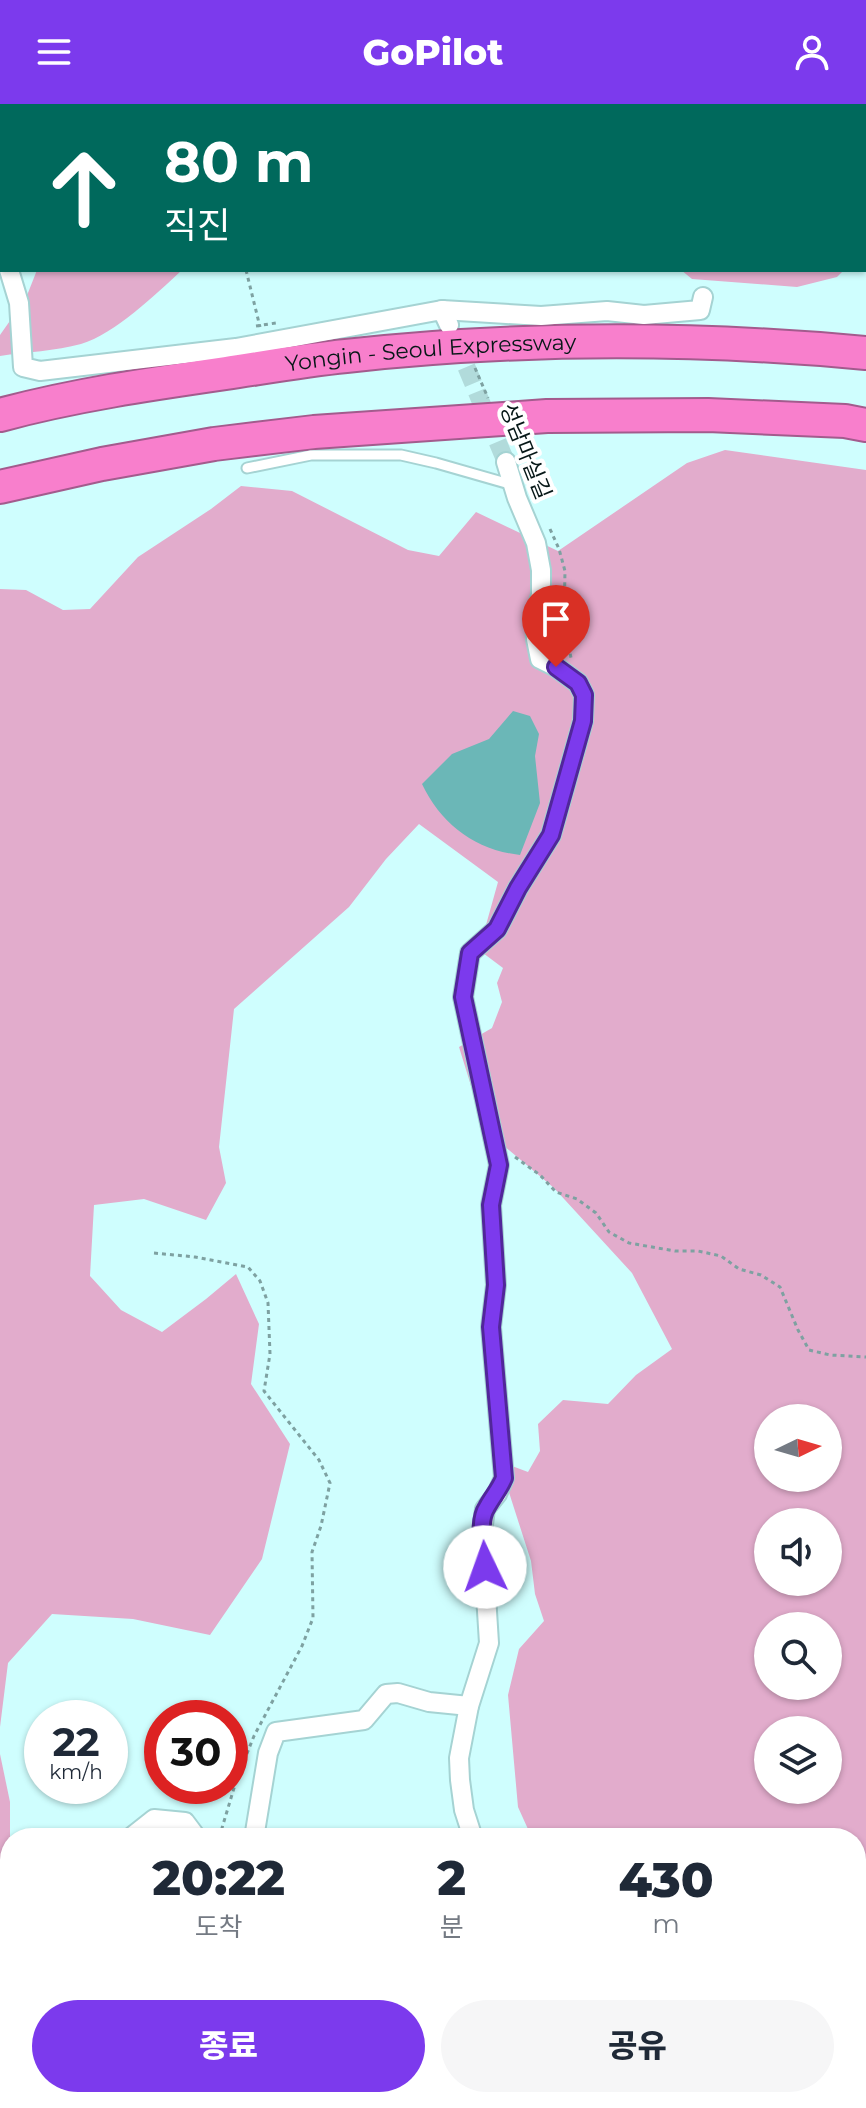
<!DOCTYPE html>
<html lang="ko">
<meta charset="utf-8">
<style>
body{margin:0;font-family:Montserrat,"Noto Sans KR",sans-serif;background:#f6f6f7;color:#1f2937;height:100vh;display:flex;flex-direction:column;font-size:30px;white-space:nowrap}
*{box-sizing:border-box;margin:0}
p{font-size:26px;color:#747a83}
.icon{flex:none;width:44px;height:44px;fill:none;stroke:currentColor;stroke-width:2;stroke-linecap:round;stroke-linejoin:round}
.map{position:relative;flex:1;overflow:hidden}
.drawer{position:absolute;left:0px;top:1724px;width:866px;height:280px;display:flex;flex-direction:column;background:#fff;border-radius:32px 32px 0 0;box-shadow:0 2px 6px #0004}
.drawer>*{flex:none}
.hud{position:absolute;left:0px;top:0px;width:866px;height:168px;box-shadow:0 2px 6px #0004;background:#00695c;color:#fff;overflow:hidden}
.needle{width:52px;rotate:85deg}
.buttons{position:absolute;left:754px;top:1300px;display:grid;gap:16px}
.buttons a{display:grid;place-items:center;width:88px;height:88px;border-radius:50%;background:#fff;box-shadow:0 2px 6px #0004;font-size:40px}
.speed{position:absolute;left:24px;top:1596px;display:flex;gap:16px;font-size:40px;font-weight:700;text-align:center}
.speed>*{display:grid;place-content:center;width:104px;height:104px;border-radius:50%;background:#fff;box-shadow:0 2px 6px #0004;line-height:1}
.speed small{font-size:20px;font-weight:400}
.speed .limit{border:12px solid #d22;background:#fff;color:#111}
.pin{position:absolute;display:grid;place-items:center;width:68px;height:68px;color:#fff;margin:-82px -34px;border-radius:50% 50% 50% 0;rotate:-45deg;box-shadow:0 0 8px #0007}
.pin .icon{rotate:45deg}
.me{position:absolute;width:88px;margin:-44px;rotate:357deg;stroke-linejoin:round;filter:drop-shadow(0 0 6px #0008)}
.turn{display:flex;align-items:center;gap:28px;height:168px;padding:0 32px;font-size:36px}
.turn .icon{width:104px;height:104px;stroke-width:2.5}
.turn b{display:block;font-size:56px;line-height:68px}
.eta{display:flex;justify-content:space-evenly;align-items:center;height:136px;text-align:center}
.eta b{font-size:48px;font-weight:800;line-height:56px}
.cta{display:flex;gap:16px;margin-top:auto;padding:16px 32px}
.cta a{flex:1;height:92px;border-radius:48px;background:#7c3aed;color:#fff;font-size:32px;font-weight:800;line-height:92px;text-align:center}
.cta a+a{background:#f6f6f7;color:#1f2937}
header{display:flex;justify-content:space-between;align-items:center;height:104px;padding:0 32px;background:#7c3aed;color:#fff;font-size:36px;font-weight:800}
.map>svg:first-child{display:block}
.forest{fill:#e2accc;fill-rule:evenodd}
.water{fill:#6bb7b7}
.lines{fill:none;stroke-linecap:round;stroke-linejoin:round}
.minor-tunnel{stroke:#b1dbdb;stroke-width:18;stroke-dasharray:18 9;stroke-linecap:butt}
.service-casing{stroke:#a5d3d3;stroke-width:13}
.minor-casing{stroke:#a5d3d3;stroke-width:22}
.motorway-casing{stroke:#a35b8d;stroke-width:36}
.path{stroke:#7ea1a1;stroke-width:3;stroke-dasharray:4 4;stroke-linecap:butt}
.service{stroke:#fff;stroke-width:9}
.minor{stroke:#fff;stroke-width:18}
.motorway{stroke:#f87fcc;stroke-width:32}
.route-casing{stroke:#51269a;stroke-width:20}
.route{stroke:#7c3aed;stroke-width:14}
.labels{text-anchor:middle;stroke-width:8;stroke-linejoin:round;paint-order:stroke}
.street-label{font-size:22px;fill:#061717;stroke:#fff}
</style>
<header><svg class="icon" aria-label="menu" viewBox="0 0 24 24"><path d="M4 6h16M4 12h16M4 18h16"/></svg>GoPilot<svg class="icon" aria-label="person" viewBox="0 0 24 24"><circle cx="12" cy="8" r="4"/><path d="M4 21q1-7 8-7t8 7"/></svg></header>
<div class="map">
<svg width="866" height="2004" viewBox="0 0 866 2004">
<rect width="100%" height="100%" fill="#cffefe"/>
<g class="forest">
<polygon points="598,0 866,0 866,146 864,148 864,2 599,2"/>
<path d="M 37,166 L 182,166 C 156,190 115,230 81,240 C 56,247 26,248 0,252 L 0,231 L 26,194 Z"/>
<polygon points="681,166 844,166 837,173 797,183 692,175"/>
<path d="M 725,346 L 866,366 L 866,1927 L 856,1931 L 856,1734 L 532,1734 L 518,1703 L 508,1591 L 519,1545 L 544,1517 L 535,1490 L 531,1457 L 505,1376 L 504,1359 L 528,1368 L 540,1347 L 538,1320 L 563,1296 L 608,1300 L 636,1271 L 672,1245 L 632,1169 L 554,1084 L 504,1042 L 490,1043 L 459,943 L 492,924 L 502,898 L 497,879 L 503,864 L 479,846 L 498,778 L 419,720 L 386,755 L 349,803 L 234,905 L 219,1043 L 226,1079 L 206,1116 L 144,1095 L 94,1101 L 90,1172 L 121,1206 L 162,1228 L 206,1195 L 236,1170 L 259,1220 L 251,1280 L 290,1340 L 262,1455 L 210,1531 L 133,1515 L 52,1510 L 8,1559 L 0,1623 L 0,485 L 26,486 L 63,506 L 90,505 L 138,453 L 211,405 L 241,382 L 292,387 L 408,446 L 439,452 L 476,408 L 558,447 L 687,359 ZM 768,1314 L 828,1314 L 828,1374 L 768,1374 ZM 768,1418 L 828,1418 L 828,1478 L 768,1478 ZM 768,1522 L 828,1522 L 828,1582 L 768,1582 ZM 768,1626 L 828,1626 L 828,1686 L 768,1686 Z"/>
<polygon points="0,1650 10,1698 10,1753 0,1765"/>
</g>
<path class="water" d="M 513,607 L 530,612 L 539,630 L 535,652 L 540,699 L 520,751 C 475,746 441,720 422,680 L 452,650 L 489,635 Z"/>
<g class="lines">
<polyline class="minor-tunnel" points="456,238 506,358"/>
<g class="service-casing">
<g id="service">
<polyline points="247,364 311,351 401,351 436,359 513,381"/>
<polyline points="856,1953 866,1948"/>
<polyline points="355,1994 366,2004"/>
<polyline points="782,2004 793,1994"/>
</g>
</g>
<g class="minor-casing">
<g id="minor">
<polyline points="9,166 19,199 23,263 40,267 236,244 442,206 449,221"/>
<polyline points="442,206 541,212 607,207 644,211 700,206 703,193"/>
<polyline points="130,1734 154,1715 185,1718 197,1734"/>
<polyline points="254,1734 268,1649 276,1628 364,1616 386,1590 398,1589 429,1598 469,1602"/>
<polyline points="473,1734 464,1706 460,1676 459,1654 469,1602 489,1539 482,1428 485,1405 497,1390 504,1374 491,1223 496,1181 491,1101 499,1061 463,893 470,849 497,825 518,784 551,731 583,617 584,591 578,579 556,563 540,555 536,535 535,511 541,491 541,466 536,439 517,394 506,358"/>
<polyline points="10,1807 6,1811 10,1818"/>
<polyline points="0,1917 10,1911"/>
<polyline points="371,2004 373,1994"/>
</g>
</g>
<g class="motorway-casing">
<g id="motorway">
<path id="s1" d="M 0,311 C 74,291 150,280 226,269 C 266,263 306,256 346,252 C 518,233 693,233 866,249"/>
<polyline points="0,383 102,360 214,340 314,328 547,312 708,311 845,317 866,321"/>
</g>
</g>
<g class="path">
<polyline points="231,2 231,0"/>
<polyline points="0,131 2,133"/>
<polyline points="246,166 260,223"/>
<polyline points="256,222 276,219"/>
<polyline points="475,264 488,294"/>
<polyline points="550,425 559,445 565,467 564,515 571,554"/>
<polyline points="515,1053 540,1071 556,1088 577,1095 596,1109 609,1128 629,1139 675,1147 698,1147 721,1152 739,1165 761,1171 780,1183 798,1226 809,1246 830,1251 866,1253"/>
<polyline points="154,1149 195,1153 248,1163 260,1177 268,1199 270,1250 264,1287 319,1356 330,1379 321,1422 312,1448 313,1514 302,1542 254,1632 237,1674 219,1734"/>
</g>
<use href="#service" class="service"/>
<use href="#minor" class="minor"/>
<use href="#motorway" class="motorway"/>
</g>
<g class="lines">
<g class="route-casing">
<path id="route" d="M 485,1463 C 484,1445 477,1418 487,1403 C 493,1392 499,1386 504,1374 L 491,1223 L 496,1181 L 491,1101 L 499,1061 L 463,893 L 470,849 L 497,825 L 518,784 L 551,731 L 583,617 L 584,591 L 578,579 L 556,563"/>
</g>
<use href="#route" class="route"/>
</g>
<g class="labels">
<g class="street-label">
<text dy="8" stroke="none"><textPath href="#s1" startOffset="436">Yongin - Seoul Expressway</textPath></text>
<text transform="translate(526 347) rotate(68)" y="8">성남마실길</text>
</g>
</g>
</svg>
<div class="buttons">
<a><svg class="needle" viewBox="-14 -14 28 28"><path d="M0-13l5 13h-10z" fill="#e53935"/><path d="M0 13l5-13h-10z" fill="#747a83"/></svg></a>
<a><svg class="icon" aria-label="sound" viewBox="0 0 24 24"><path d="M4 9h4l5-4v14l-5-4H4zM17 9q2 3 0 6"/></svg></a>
<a><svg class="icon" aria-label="search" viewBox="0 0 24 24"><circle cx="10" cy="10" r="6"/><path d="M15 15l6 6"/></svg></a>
<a><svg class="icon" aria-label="layers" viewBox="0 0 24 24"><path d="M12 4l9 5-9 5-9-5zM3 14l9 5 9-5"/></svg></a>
</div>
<div class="speed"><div>22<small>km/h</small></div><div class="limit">30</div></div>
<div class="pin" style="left:556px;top:563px;background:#d93025"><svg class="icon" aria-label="arrive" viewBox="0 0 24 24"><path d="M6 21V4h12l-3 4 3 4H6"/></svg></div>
<svg class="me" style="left:485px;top:1463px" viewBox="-20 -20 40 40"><circle r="19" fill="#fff"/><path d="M0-13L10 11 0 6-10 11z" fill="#7c3aed"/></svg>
<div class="hud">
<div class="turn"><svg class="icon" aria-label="ahead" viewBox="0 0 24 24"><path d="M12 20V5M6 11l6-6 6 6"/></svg><div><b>80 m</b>직진</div></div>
</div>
<section class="drawer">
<div class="eta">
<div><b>20:22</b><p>도착</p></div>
<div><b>2</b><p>분</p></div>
<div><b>430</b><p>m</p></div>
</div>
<div class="cta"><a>종료</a><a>공유</a></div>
</section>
</div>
